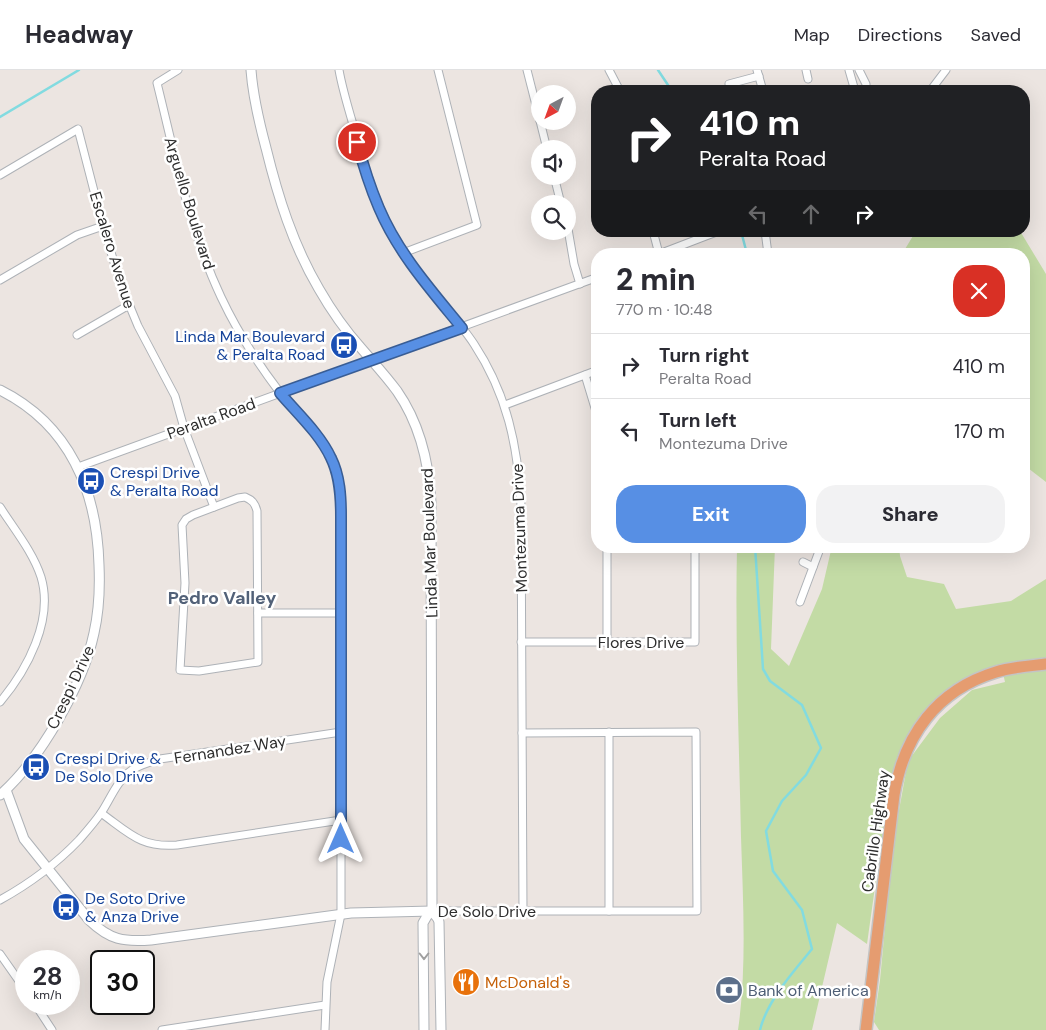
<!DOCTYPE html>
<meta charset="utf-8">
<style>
body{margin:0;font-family:"DM Sans",sans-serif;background:#f2f2f3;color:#2b2b33;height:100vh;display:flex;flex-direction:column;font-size:19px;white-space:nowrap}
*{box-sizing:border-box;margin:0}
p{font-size:16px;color:#7c7c81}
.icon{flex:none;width:28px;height:28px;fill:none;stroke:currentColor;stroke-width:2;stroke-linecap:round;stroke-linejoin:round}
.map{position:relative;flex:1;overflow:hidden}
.panel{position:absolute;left:591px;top:178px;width:439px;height:305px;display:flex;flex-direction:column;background:#fff;border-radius:20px;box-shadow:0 5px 20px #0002}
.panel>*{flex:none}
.top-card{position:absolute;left:591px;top:15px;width:439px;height:152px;border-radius:20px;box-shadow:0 5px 20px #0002;background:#202124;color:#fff;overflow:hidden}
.needle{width:32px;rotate:221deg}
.tools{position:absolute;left:531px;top:15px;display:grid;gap:10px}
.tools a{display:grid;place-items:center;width:45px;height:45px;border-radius:50%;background:#fff;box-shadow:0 5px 20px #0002;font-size:25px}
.speed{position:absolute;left:15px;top:880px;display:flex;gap:10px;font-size:25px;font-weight:700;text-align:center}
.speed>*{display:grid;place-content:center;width:65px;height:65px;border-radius:50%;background:#fff;box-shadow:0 5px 20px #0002;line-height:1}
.speed small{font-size:12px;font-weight:400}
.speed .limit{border:2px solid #111;border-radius:8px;background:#fff;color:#111}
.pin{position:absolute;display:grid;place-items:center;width:42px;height:42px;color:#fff;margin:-21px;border:2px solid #fff;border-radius:50%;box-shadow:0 1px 5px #0007}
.me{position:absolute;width:55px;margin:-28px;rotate:0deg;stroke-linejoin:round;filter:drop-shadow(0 0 4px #0008)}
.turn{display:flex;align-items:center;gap:18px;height:105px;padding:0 25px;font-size:22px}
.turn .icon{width:65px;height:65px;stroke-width:2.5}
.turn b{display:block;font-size:35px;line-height:42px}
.lanes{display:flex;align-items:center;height:48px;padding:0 25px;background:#0003;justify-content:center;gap:25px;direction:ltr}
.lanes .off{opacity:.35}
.round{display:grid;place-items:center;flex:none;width:52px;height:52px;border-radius:20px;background:#f2f2f3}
.overview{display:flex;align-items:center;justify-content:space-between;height:85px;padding:0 25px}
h1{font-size:30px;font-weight:800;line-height:38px}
.primary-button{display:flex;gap:10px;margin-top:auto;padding:10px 25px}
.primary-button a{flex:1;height:58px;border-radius:20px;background:#578fe4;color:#fff;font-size:20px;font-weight:800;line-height:58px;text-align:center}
.primary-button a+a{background:#f2f2f3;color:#2b2b33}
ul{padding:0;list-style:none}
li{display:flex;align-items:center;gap:15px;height:65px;padding:0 25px;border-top:1px solid #e1e1e2}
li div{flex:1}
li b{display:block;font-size:19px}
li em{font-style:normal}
header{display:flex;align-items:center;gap:30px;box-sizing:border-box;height:70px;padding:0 25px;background:#fff;border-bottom:1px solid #e1e1e2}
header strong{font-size:24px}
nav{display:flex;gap:28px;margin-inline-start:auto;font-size:18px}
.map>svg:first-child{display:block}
.green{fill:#c3dba5}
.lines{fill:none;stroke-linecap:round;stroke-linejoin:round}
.stream{stroke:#82dbe0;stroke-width:2.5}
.minor-casing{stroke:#aeb2b7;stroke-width:9}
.tertiary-casing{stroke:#aeb2b7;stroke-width:11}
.trunk-casing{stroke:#c4c4c4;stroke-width:14}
.minor{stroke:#fff;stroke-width:7}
.tertiary{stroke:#fff;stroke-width:9}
.trunk{stroke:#e59c70;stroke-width:11}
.oneway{stroke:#a0a0a0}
.route-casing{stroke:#395d94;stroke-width:12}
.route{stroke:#578fe4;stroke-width:9}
.labels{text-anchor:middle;stroke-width:5;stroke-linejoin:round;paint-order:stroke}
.street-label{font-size:16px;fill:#2d2d2d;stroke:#fff}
.transit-label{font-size:16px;fill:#164399;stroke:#fff;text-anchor:start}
.food-label{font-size:16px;fill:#c56008;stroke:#fff;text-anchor:start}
.service-label{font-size:16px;fill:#4e5e75;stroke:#fff;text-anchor:start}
.neighbourhood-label{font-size:18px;font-weight:bold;fill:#526178;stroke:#fff}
</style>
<header>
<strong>Headway</strong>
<nav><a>Map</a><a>Directions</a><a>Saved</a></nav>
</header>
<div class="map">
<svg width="1046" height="960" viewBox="0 0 1046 960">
<rect width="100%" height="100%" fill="#ece5e1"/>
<g class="green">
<polygon points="916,161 1020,161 1046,204 1046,412 1024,395 1024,184 902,184"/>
<path d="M 737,476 L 775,476 L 771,579 L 789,596 L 822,519 L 832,476 L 899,476 L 900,486 L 907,507 L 944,514 L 956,539 L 1011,531 L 1046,509 L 1046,589 L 993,597 L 932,633 L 901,679 L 882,767 L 867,874 L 837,853 L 812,960 L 738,960 C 747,899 743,829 741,767 C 739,670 735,573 737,476 Z"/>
<polygon points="1046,593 1046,960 879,960 874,952 880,910 893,773 908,691 940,648 972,620 1005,612 1002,599"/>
</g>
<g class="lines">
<g class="stream">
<polyline points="658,0 672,21"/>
<polyline points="0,47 79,0"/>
<polyline points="741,161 747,184"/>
<path d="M 755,476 L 763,599 L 770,611 L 802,635 L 821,678 L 806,705 L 782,731 L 766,761 L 773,801 L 802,840 L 812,879 C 793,902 767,931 760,960"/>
</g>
<g class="minor-casing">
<g id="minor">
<path d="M 178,0 L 157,13 C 175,85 189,159 221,227 C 237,261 258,294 281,324 C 298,345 322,365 332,390 C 339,408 341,427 341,446 L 341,844 L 327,912 L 325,960"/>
<path d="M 339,0 C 342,17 347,34 352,51 C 364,97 377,140 402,181 C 423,215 452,241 474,274 C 507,324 518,376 521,435 L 523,841"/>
<polyline points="527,0 540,51"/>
<polyline points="609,0 620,21"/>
<polyline points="757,0 763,21"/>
<polyline points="806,0 808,9"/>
<polyline points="849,0 855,21"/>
<polyline points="859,0 866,14 866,21"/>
<polyline points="729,14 759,6"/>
<polyline points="930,21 946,0"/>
<polyline points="540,51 547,79"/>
<polyline points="0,105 78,59 103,156 121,215 138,256 175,326 184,358 214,437"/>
<polyline points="554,106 561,134"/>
<polyline points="568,159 574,194 580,214"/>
<polyline points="653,161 659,184 719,161"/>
<polyline points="765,161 768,184"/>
<polyline points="403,183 477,155 438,0"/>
<polyline points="0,210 77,165 103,156"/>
<polyline points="77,265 129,235"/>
<polyline points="585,305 598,348"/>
<polyline points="505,335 598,300"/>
<polyline points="78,397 598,207"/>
<path d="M 245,427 C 252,430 255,433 257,441 L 258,592 L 199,601 L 180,600 L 185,513 L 182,455 L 186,449 L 193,445 L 238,428 Z"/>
<path d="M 0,437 C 14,459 33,482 41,507 C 54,550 27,600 0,632"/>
<polyline points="803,492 813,497"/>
<polyline points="800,532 821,476"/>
<polyline points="258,543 340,543"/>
<polyline points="521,572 695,572 695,476"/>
<polyline points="607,572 607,476"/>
<polyline points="609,662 609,841"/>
<path d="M 101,743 C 129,763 141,778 177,775 L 341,750"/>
<path d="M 0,830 C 29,814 56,794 79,770 C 86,762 94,753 101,743 C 110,730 117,710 132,700 C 140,695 150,692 160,689 L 341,662"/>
<polyline points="432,841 697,841 696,662 522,663"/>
<polyline points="0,884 26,921"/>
<polyline points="35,934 52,960"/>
<polyline points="162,960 325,935"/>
</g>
</g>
<g class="tertiary-casing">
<g id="tertiary">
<path d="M 251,0 C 253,27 259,52 266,78 C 278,127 293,175 319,219 C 331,240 345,260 361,278 C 373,292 386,306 397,321 C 420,354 429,393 431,432 L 432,841 L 438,849 L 439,852 L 441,960"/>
<path d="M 0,320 C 70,355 97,421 99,495 C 100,518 99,541 94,563 C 83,615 40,690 0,725"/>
<path d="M 6,720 L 24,769 L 89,850 C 110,870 123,872 151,870 L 351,843 L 432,841"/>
<polyline points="424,960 423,853 427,846 432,841"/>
</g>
</g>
<g class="trunk-casing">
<path id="trunk" d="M 866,960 L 894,725 C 904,665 937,620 996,602 C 1012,597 1029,596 1046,594"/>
</g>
<use href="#minor" class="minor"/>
<use href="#tertiary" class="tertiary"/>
<use href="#trunk" class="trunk"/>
</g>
<defs><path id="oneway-chevron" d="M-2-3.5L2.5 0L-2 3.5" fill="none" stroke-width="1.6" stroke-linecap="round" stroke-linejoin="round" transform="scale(1.25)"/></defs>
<use class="oneway" href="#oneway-chevron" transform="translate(424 886) rotate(90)"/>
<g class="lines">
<g class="route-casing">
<path id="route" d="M 341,769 L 341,446 C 341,427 340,406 331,388 C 320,364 297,343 280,323 L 462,258 C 431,220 398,183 379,138 C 370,117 363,95 357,72"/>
</g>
<use href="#route" class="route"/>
</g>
<defs>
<g id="bus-disc" transform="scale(1.4375)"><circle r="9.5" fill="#1a4fb4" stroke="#fff"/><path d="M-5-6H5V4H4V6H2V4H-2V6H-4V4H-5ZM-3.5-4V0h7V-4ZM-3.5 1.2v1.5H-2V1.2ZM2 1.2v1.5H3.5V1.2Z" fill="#fff"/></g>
<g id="restaurant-disc" transform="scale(1.4375)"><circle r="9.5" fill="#e8710a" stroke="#fff"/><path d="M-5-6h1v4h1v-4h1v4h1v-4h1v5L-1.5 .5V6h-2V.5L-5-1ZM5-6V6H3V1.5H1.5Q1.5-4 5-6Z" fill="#fff"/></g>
<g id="bank-disc" transform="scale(1.4375)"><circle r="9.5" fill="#5c6f8a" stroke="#fff"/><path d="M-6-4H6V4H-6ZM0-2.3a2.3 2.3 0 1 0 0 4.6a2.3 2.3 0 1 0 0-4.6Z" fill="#fff"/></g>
</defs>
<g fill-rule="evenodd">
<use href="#bus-disc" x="344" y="275"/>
<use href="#bus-disc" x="91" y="411"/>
<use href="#bus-disc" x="36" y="697"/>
<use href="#bus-disc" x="66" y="837"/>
<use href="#restaurant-disc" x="466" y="912"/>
<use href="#bank-disc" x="729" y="920"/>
</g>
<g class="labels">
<g class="street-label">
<text transform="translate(190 133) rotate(73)" y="6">Arguello Boulevard</text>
<text transform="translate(113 180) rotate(73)" y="6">Escalero Avenue</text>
<text transform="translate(211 348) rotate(-20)" y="6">Peralta Road</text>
<text transform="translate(519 458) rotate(-92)" y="6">Montezuma Drive</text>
<text transform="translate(429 473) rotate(-92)" y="6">Linda Mar Boulevard</text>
<text x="641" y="578">Flores Drive</text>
<text transform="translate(70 617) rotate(-65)" y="6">Crespi Drive</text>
<text transform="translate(230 679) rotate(-9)" y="6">Fernandez Way</text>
<text transform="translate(875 761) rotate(-82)" y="6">Cabrillo Highway</text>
<text x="487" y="847">De Solo Drive</text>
</g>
<g class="transit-label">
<text x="325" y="272" text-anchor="end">Linda Mar Boulevard<tspan x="325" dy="18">&amp; Peralta Road</tspan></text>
<text x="110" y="408">Crespi Drive<tspan x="110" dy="18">&amp; Peralta Road</tspan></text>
<text x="55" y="694">Crespi Drive &amp;<tspan x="55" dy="18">De Solo Drive</tspan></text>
<text x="85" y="834">De Soto Drive<tspan x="85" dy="18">&amp; Anza Drive</tspan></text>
</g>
<g class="food-label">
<text x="485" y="918">McDonald's</text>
</g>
<g class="service-label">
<text x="748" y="926">Bank of America</text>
</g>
<g class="neighbourhood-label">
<text x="222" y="534">Pedro Valley</text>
</g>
</g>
</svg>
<div class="tools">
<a><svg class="needle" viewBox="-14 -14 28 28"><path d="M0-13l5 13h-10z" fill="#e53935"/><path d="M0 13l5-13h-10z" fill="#7c7c81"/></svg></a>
<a><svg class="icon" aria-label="sound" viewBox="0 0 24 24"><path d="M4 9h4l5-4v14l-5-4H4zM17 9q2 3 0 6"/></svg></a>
<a><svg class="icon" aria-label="search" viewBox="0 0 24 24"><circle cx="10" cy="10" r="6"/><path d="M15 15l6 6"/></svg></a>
</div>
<div class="speed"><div>28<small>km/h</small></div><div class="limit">30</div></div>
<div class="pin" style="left:357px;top:72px;background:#d93025"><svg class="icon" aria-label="arrive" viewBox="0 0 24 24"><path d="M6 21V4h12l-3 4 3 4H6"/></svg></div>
<svg class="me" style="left:341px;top:769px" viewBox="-20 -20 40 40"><path d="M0-17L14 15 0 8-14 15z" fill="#578fe4" stroke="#fff" stroke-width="4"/></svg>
<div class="top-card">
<div class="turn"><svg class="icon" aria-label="right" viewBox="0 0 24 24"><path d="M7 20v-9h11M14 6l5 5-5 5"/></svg><div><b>410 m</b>Peralta Road</div></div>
<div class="lanes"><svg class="icon off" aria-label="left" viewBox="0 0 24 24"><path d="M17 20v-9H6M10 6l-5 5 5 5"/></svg><svg class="icon off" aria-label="ahead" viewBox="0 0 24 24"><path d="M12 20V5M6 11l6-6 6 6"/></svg><svg class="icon" aria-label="right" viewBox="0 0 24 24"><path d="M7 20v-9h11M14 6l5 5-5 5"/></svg></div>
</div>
<section class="panel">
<div class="overview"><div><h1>2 min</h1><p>770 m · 10:48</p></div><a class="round" style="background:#d93025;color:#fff"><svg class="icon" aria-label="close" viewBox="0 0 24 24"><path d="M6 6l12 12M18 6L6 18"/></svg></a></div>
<ul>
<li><svg class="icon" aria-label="right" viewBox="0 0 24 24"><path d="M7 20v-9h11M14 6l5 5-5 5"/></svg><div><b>Turn right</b><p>Peralta Road</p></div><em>410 m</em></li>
<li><svg class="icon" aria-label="left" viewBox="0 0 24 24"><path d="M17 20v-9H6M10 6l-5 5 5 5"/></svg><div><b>Turn left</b><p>Montezuma Drive</p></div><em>170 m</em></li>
</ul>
<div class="primary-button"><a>Exit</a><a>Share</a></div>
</section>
</div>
